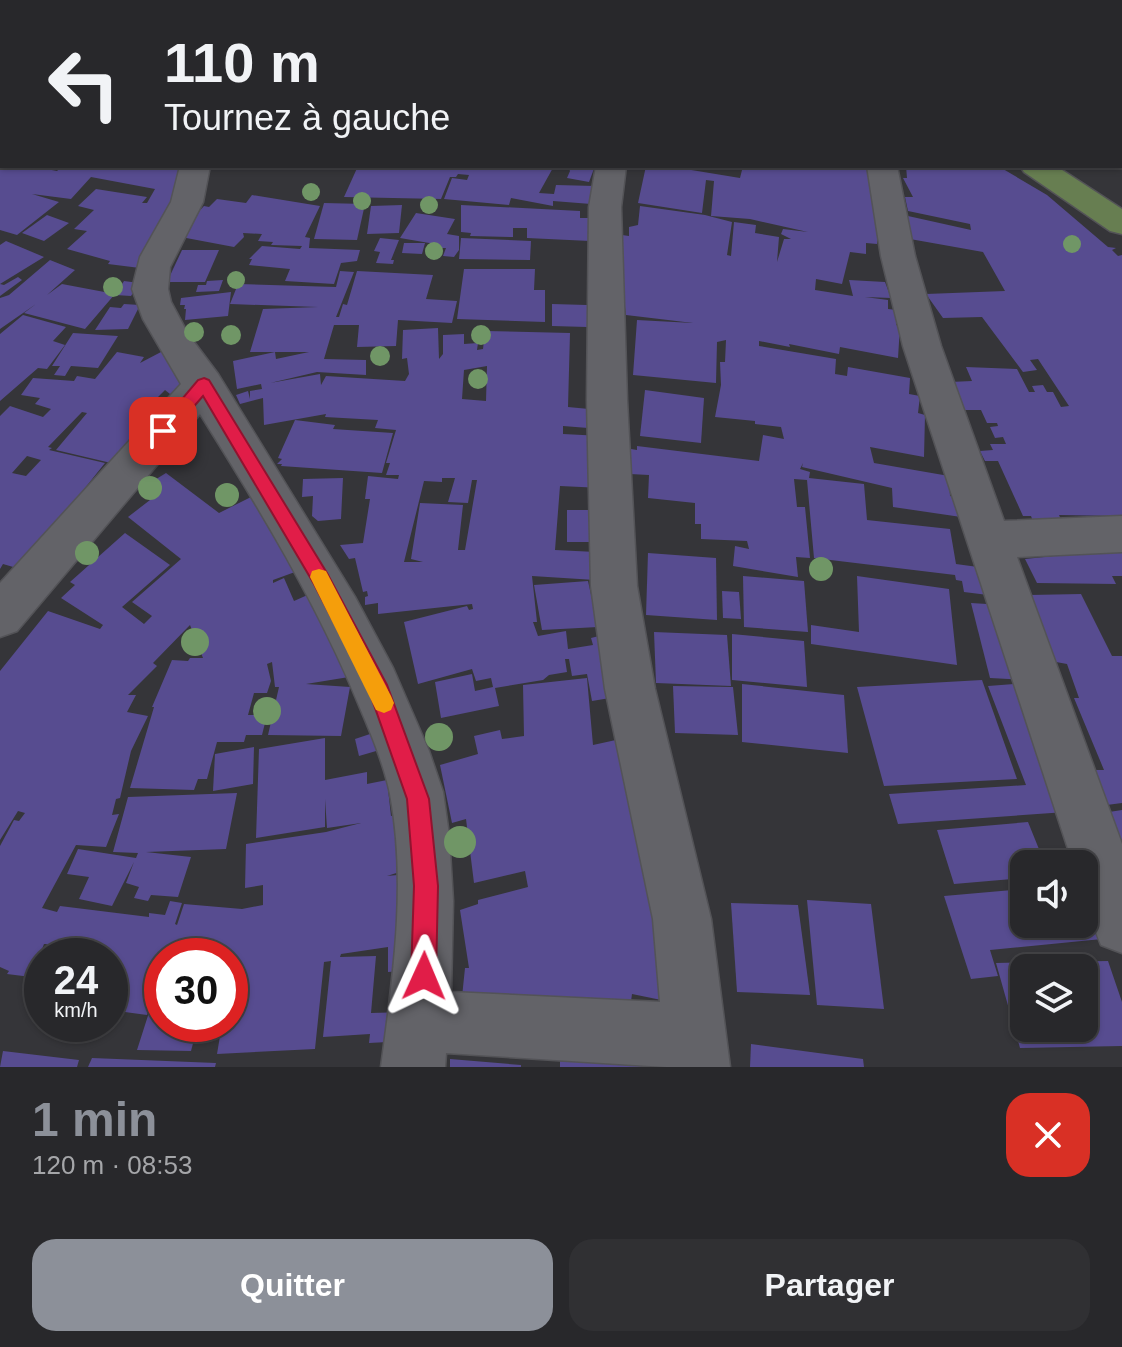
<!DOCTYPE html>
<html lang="fr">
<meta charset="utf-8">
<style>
body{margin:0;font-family:Arial,sans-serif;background:#303033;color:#f1f3f6;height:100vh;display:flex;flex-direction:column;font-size:30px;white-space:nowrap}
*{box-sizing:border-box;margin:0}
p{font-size:26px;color:#a5a6a9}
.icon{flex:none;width:44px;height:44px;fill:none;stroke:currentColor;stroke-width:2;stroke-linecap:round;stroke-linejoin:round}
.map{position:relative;height:1067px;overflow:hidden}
.sheet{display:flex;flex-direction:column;background:#28282b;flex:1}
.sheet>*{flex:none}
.guide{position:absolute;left:0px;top:0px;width:1122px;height:168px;box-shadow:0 2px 6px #0004,0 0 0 2px #444447;background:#28282b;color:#f1f3f6;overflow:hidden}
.tools{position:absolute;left:1010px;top:850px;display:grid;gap:16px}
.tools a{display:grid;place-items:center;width:88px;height:88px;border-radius:16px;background:#28282b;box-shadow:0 2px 6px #0004,0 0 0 2px #444447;font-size:40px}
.speed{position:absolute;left:24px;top:938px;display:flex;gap:16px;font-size:40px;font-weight:700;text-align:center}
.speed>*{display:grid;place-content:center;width:104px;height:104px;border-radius:50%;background:#28282b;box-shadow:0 2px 6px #0004,0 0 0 2px #444447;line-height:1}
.speed small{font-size:20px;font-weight:400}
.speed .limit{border:12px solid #d22;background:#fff;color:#111}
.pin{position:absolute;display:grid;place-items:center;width:68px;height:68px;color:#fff;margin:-34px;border-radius:16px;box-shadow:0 4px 12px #0006}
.me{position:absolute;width:88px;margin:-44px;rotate:1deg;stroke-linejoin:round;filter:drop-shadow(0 0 6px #0008)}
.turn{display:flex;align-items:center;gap:28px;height:168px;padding:0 32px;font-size:36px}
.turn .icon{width:104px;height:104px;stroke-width:2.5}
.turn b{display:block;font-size:56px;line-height:68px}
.round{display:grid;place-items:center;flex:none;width:84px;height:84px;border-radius:24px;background:#303033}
.headline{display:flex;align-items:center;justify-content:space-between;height:136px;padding:0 32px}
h1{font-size:48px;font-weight:700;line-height:60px;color:#8c9099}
.button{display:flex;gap:16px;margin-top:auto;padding:16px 32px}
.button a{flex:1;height:92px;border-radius:24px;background:#8c9099;color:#fff;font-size:32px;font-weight:700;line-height:92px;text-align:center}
.button a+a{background:#303033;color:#f1f3f6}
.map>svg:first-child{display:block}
.building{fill:#574c90;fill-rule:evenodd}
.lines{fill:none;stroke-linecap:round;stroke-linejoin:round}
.minor-casing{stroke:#535357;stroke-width:3}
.major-casing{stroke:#535357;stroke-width:3}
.minor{fill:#636368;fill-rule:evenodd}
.major{fill:#677e51;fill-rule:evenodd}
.tree{fill:#709666}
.route{fill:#e11d48;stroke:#92132f;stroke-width:2}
.slow{fill:#f59e0b}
</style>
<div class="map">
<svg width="1122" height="1067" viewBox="0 0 1122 1067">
<rect width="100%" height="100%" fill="#353539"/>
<g class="building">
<polygon points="0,166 31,166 57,171 62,166 183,166 171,198 177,198 140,268 108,264 110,261 67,249 87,231 74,229 94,210 78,206 96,189 147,197 142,203 147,203 155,189 91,177 71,199 32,194 59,202 17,235 0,230"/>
<polygon points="358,166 417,166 416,170 421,170 423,166 554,166 539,193 554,194 556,185 595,186 591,204 553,201 553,206 511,198 509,205 444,199 452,178 467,180 469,175 458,174 456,177 450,177 441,199 344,197"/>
<polygon points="568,166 595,166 589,182 567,178 570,171"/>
<polygon points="646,166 667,166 740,178 743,166 871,166 874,172 871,195 878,196 877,244 866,243 866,254 850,252 842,284 816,279 815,290 853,296 849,280 885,282 891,298 865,297 888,300 888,309 897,310 896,325 900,326 898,358 840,347 839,354 789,344 790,347 759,341 759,346 836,359 835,374 847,376 848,367 910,378 909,394 920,396 918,413 925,415 924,457 870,447 874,463 949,476 950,496 956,497 961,517 893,507 892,488 802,467 803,463 800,469 810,472 809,478 864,484 867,520 950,529 956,564 978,567 988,595 964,592 962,581 956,580 955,575 814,558 807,480 794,479 797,507 805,507 810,558 796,557 798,577 733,566 735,546 749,549 747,541 701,539 701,524 695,524 695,503 648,498 649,475 630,474 631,449 637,450 637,446 759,461 763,435 784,439 781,427 755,424 755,421 715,417 721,385 720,362 725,362 726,340 717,342 716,383 633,375 637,320 693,323 626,315 625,307 617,308 622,235 629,236 629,227 638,225 640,206 705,215 732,222 727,255 731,256 734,222 756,225 755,233 779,237 777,262 784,239 791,239 781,234 783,229 808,232 750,219 711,216 714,181 706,180 702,213 638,203"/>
<polygon points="906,166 998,166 1047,195 1108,247 1116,248 1112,250 1118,256 1122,255 1122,516 1059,515 1064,526 1035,527 1031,516 1023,516 998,461 985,461 980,451 993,450 990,444 1006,444 1003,437 995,438 990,427 998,426 997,423 987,423 981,410 963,410 950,382 972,381 966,367 1017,369 1029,392 1035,392 1032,386 1043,385 1047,392 1053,392 1061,407 1069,406 1038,359 1030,360 1037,370 1023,372 982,317 943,318 926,294 1005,291 983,252 910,239 908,216 971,230 970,224 908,211 905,197 913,197 903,178 907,178"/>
<polygon points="252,195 320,206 305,237 310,238 309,248 360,250 357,261 341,263 334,284 285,281 290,269 249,265 252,259 249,259 262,246 300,249 302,246 271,245 273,242 258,241 262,234 243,233 244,237 234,247 181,237 185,226 204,206 209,207 217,199 246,203"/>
<polygon points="324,203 365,204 357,240 314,239"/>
<polygon points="402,205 399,233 367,234 371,206"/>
<polygon points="461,205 580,211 580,218 590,218 590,241 527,238 527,228 513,228 513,237 470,236 471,233 461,232"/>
<polygon points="416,213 455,219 447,234 459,236 459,250 454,257 443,256 446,248 440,248 441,245 400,238"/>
<polygon points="47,215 69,223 44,241 22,233"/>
<polygon points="380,238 399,240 391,260 394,260 393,264 376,263 380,252 374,251"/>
<polygon points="461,238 531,241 530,260 459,259"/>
<polygon points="6,241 44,257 0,284 4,285 18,277 22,280 0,296 0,245"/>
<polygon points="404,243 425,243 422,254 402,253"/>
<polygon points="182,250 219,250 205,282 167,282"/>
<polygon points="50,260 75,270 47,295 62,284 115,294 85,329 24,313 36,304 0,329 0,298 9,295"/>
<polygon points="464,269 535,269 534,290 545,290 545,322 457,319"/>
<path d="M 340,271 L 354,272 L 336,317 L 339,317 L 343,304 L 347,305 L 357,271 L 433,275 L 426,299 L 457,301 L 452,323 L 398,320 L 396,346 L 357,347 L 359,325 L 334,325 L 324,359 L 366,360 L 366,375 L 317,372 L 270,383 L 320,374 L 321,385 L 326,376 L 405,381 L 409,374 L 407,358 L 402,359 L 403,330 L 438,328 L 439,359 L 443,354 L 443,335 L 464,334 L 464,344 L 478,343 L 477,350 L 483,349 L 485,331 L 570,333 L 568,407 L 589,409 L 588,428 L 563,426 L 563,434 L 602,436 L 602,488 L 560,486 L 555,550 L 596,552 L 595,580 L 532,576 L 537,622 L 533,622 L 538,636 L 566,631 L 568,649 L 593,645 L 591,638 L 607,634 L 622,696 L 592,701 L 587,674 L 572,676 L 569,659 L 565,659 L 567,672 L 549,675 L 543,680 L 495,688 L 499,706 L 441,718 L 435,682 L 472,674 L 475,691 L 493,687 L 491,678 L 476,681 L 472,669 L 418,684 L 404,622 L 467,606 L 469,610 L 473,609 L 472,604 L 378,614 L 378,603 L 365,605 L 365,597 L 368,596 L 367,591 L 363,592 L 355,558 L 349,559 L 340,545 L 363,543 L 370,499 L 365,499 L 368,476 L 398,479 L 399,475 L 386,475 L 390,463 L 386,463 L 396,430 L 375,428 L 378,420 L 325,417 L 326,414 L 264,425 L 263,398 L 240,404 L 236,395 L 248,391 L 250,399 L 250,391 L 262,389 L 261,384 L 237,389 L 233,361 L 275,352 L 276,359 L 309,352 L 250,352 L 263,309 L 318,307 L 230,304 L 238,284 L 336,287 ZM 487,366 L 486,401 L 462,399 L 464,370 ZM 442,478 L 455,478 L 448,502 L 468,503 L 472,480 L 477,480 L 465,550 L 458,550 L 463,505 L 420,503 L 411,559 L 423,562 L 404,562 L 424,481 L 442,482 Z"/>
<polygon points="223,280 219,291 196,292 198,285 206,285 207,281"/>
<polygon points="124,281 139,283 131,296 115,295"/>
<polygon points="231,292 228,316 185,320 186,309 184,309 185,305 180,305 181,298"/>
<polygon points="124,304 140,305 128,329 95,330 110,307 121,308"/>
<polygon points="552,304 587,305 587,327 552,326"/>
<polygon points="23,315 66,327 53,341 65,345 47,369 38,368 0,401 0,334"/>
<polygon points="73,333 118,336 98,368 71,366 65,376 54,375 60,366 52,366"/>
<path d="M 117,352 L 144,357 L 140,363 L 161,352 L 186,373 L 189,383 L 170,394 L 165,390 L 158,397 L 174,404 L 160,423 L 145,419 L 111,463 L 56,450 L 87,413 L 82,412 L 48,447 L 52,448 L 49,450 L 105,463 L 20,569 L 3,564 L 0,569 L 0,416 L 10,406 L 43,417 L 51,409 L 35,404 L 40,398 L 21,395 L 33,378 L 74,381 L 77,376 L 95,379 ZM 27,456 L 41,460 L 26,476 L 12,473 Z"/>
<polygon points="645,390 704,398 701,443 640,436"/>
<polygon points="295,420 335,425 333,429 393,433 382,473 281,466 282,464 277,464 282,459 278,458"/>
<polygon points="166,473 219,513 261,492 292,545 282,550 295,572 273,580 273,583 284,578 294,601 321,589 349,677 306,684 350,687 341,736 268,735 279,687 275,687 272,662 267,664 271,681 267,693 254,693 248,715 267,715 262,735 246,735 244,742 217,742 207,779 198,779 194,790 130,788 154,707 152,707 172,660 188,661 190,658 203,658 190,625 153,663 157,666 128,695 136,695 127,712 148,716 131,751 120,798 116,799 112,815 119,814 106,847 76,845 42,908 57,912 60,906 149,917 149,913 165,915 170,901 182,903 175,924 177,925 184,904 242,909 263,905 263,885 245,888 246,844 326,832 361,823 327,828 325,799 325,827 256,838 259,749 325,738 325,780 367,772 367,784 387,780 391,816 410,812 415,867 387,876 408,874 416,970 388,972 388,947 341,954 340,957 376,956 371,1013 407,1012 406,1041 369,1043 370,1034 323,1037 331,961 324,962 315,1049 217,1054 222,1024 230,1024 230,956 162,956 162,969 147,1015 110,1010 110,956 42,956 47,944 44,944 31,977 7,974 9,971 0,967 0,846 14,820 19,821 25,813 18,811 0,840 0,671 48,611 100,629 103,625 61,598 75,585 70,582 125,533 170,565 122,607 144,624 152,616 132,602 181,559 128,517 150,500 143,495 155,483 153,481"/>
<polygon points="343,478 341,519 318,521 312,516 313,496 302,497 303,479"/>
<polygon points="567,510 597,510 598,542 567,542"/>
<polygon points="1122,549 1122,576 1112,576 1116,584 1037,583 1025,559"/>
<polygon points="648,553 716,558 717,620 646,615"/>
<polygon points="743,576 804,581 808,632 744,627"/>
<polygon points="857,576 949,589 957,665 811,644 811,625 859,632"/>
<polygon points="588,581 598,627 542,630 534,585"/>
<polygon points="722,591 739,592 741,619 723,618"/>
<polygon points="1081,594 1112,656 1122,656 1122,803 1099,806 1084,771 1096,773 1095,770 1104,770 1074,698 1079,698 1067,664 1056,662 1029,595"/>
<polygon points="971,603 1003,605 1025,680 990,678"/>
<polygon points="654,632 727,635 731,686 656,683"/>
<polygon points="732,634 804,641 807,687 732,680"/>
<polygon points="587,678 593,745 625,738 671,1002 632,994 630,1009 462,997 465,968 469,968 460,910 478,904 478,900 528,887 525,871 474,883 466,819 452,823 440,765 478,754 474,736 500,730 502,739 524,736 523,685"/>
<polygon points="982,680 1017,779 884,786 857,687"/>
<polygon points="742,684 844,695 848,753 742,742"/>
<polygon points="1014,684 1066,812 898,824 889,794 1026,785 988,686"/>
<polygon points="673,686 733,687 738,735 675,733"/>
<polygon points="379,731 383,749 359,756 355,739"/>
<polygon points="254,747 253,784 213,791 215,754"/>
<polygon points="237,793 226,849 146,852 191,857 178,897 151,895 148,901 134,898 139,887 126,883 134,862 112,906 79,899 89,877 67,874 78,849 136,858 138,853 113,852 128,797"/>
<polygon points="1122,810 1122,841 1109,812"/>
<polygon points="1028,822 1045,864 1024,864 1024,878 954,884 937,830"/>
<polygon points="1024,889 1024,924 1084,924 1084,897 1102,939 990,950 998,976 971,979 944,896"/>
<polygon points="807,900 871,904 884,1009 817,1005"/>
<polygon points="731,903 798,905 810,995 737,992"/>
<polygon points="42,956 42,991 28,989"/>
<path d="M 1108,961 L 1122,1002 L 1122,1046 L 1020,1048 L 996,963 ZM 1024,968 L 1084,968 L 1084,1028 L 1024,1028 Z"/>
<polygon points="161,975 162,1024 198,1024 191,1051 137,1050"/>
<polygon points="751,1044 863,1059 864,1067 750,1067"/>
<polygon points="3,1051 79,1060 77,1067 0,1067"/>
<polygon points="92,1058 216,1063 215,1067 88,1067"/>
<polygon points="450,1059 521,1065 521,1067 450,1067"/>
<polygon points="560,1060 670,1063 670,1067 560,1067"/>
</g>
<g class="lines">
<g class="minor-casing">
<g id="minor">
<polygon points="537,0 562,0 563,2 538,2"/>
<polygon points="897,0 980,0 896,2"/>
<path d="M 180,166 L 210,166 L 203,202 L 170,267 L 168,289 L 171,302 L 188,334 L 218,374 L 355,597 L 393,668 L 429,751 L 443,792 L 449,835 L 453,901 L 451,992 L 660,1002 L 653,919 L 605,689 L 591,586 L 587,400 L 589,207 L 596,166 L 626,166 L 621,207 L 627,400 L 637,586 L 655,689 L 711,919 L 730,1067 L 666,1067 L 446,1053 L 445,1067 L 381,1067 C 393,978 407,883 390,794 C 384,765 372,736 360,708 C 318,605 259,508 200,414 L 17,631 L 0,637 L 0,583 L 181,384 L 143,319 L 132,289 L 140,257 L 171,202 Z"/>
<path d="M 867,166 L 897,166 L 915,256 L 941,346 L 1004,521 L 1122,516 L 1122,552 L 1017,557 L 1122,844 L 1122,953 L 1101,945 C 1089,915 1084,896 1084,864 L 1073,864 L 903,346 L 881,256 Z"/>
</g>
</g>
<g class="major-casing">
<g id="major">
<polygon points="261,0 286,0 287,2 262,2"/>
<rect x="0" y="62" width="2" height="16"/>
<polygon points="1122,130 1122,148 1120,149 1120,131"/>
<polygon points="1020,166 1056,166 1122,209 1122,234 1110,231 1024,172"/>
</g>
</g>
<use href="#minor" class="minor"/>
<use href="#major" class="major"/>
</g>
<g class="tree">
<circle cx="311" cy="192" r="9"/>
<circle cx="362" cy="201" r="9"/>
<circle cx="429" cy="205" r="9"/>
<circle cx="1072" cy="244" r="9"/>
<circle cx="434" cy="251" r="9"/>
<circle cx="236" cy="280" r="9"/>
<circle cx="113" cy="287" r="10"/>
<circle cx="194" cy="332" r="10"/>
<circle cx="231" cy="335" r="10"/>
<circle cx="481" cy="335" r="10"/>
<circle cx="380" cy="356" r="10"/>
<circle cx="478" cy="379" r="10"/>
<circle cx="185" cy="444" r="11"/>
<circle cx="150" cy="488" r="12"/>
<circle cx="227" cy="495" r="12"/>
<circle cx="87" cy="553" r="12"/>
<circle cx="821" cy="569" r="12"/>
<circle cx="195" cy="642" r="14"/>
<circle cx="267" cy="711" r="14"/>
<circle cx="439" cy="737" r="14"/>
<circle cx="460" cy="842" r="16"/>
</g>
<polygon class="route" points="204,378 209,380 327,573 387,685 429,799 438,886 436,976 432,985 424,989 415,985 411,976 414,886 407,799 368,688 314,584 203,396 169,435 163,437 155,431 198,380"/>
<polygon class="slow" points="319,569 326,571 391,696 394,703 391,710 384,713 376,710 310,577 312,571"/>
</svg>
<div class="tools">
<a><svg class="icon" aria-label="sound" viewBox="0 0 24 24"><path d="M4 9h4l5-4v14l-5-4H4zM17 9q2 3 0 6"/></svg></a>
<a><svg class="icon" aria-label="layers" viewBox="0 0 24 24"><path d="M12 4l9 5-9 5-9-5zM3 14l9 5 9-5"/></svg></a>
</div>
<div class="speed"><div>24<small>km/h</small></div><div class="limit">30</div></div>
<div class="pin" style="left:163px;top:431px;background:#d93025"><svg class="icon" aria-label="arrive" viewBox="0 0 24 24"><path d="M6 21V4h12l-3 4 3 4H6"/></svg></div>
<svg class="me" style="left:424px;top:976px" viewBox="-20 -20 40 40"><path d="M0-17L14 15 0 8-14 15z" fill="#e11d48" stroke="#fff" stroke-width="4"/></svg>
<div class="guide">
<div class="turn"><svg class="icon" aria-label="left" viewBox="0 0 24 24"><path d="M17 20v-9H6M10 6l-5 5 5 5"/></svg><div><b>110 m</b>Tournez à gauche</div></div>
</div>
</div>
<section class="sheet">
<div class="headline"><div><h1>1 min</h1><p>120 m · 08:53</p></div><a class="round" style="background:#d93025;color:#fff"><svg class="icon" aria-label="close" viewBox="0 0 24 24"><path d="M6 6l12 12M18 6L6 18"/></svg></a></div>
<div class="button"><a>Quitter</a><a>Partager</a></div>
</section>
